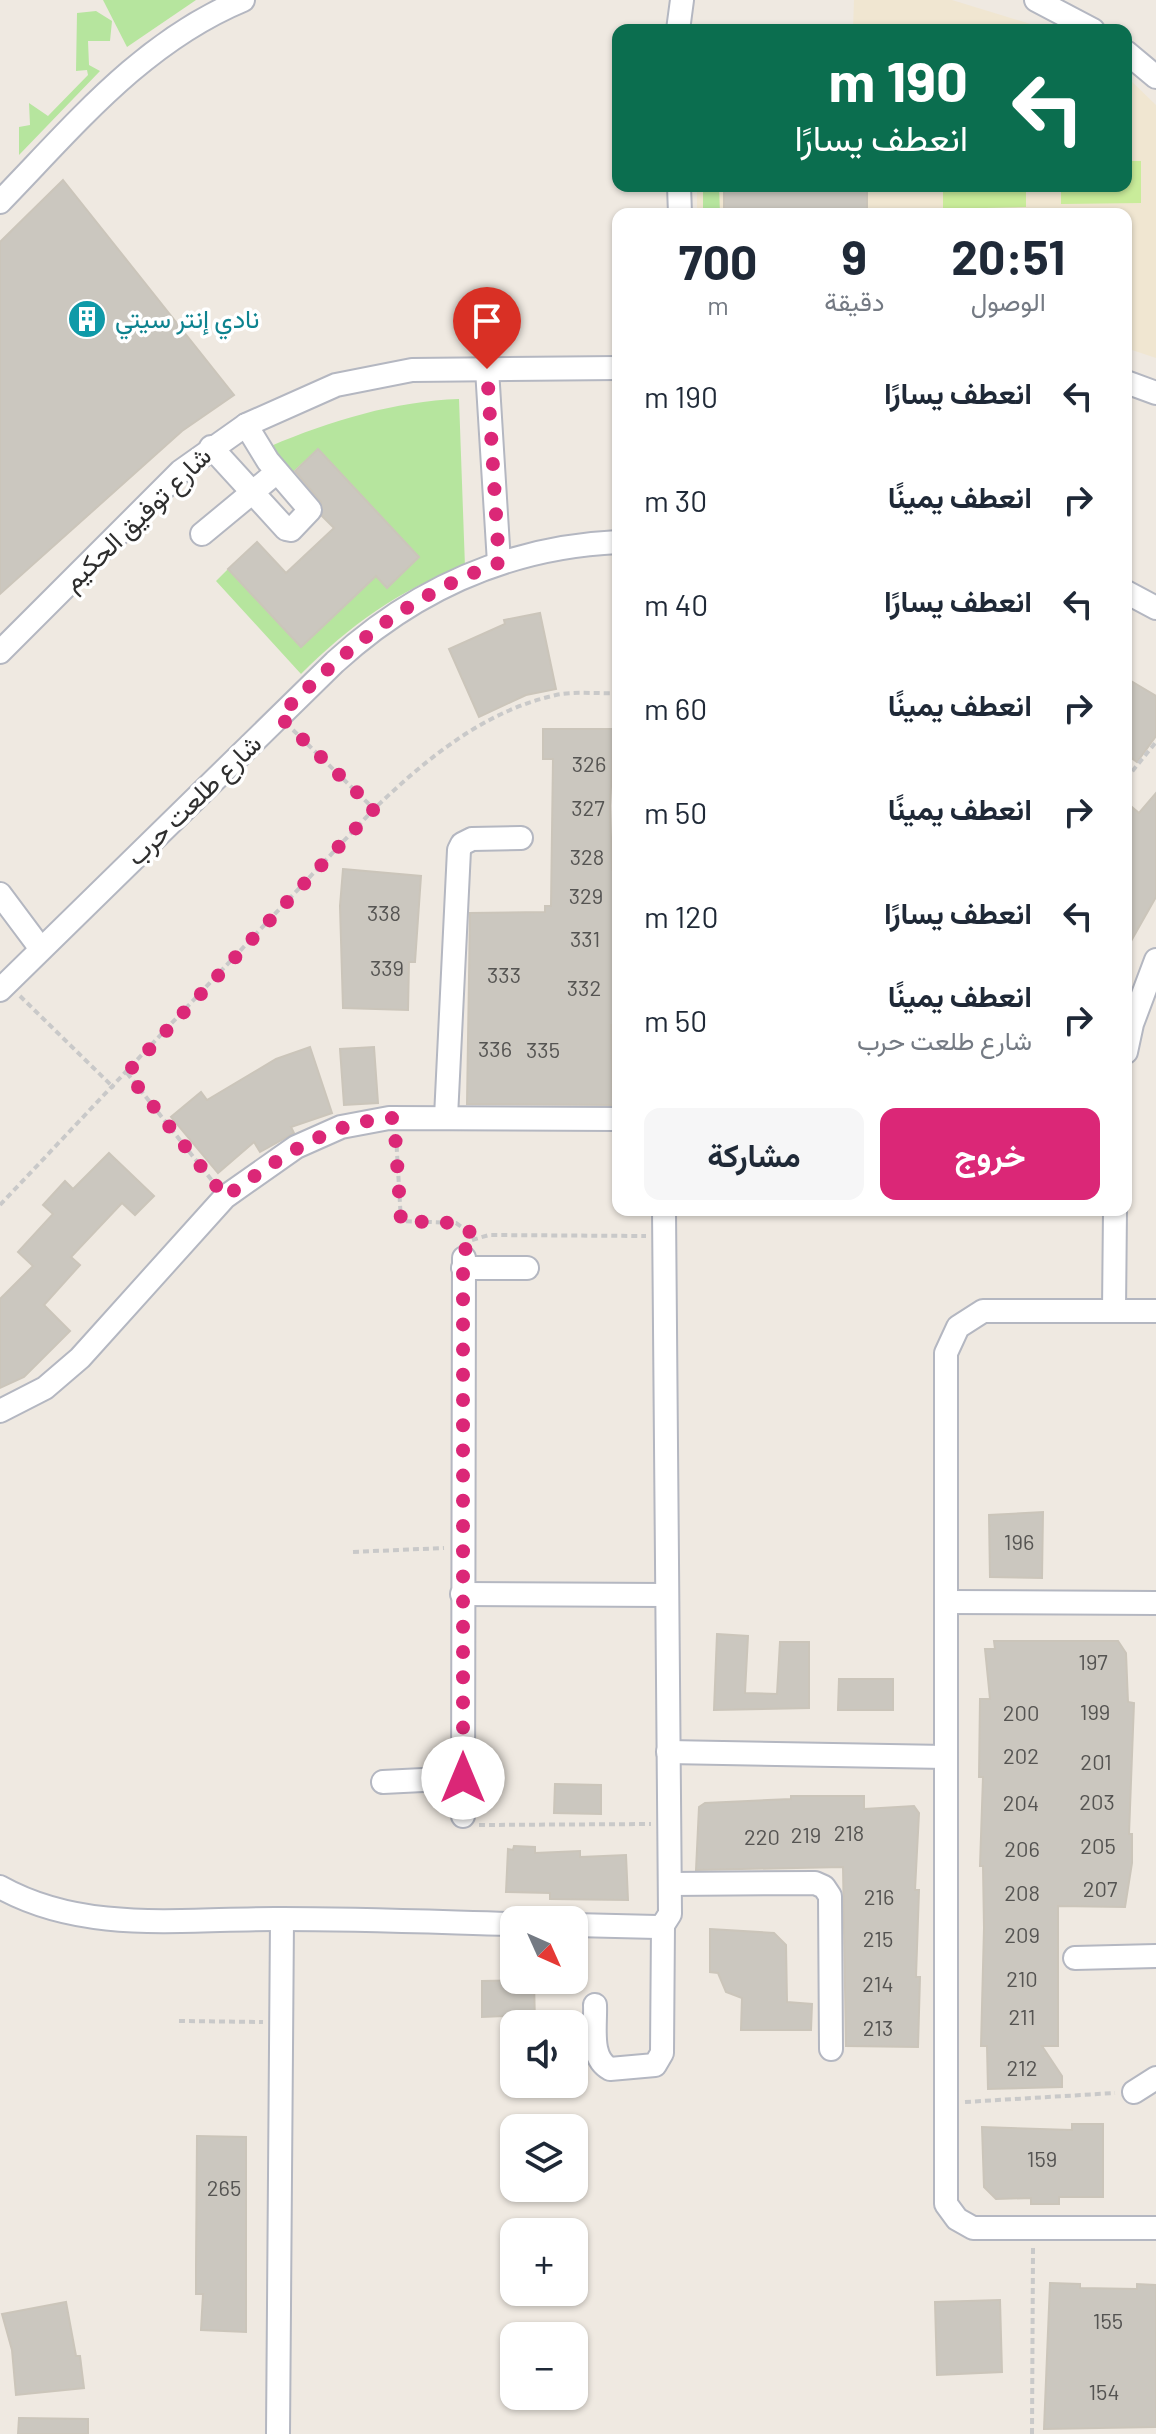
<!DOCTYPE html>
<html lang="ar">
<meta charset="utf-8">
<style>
body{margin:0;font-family:Barlow,Vazirmatn,sans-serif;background:#f6f6f7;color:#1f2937;direction:rtl;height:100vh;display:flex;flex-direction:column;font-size:30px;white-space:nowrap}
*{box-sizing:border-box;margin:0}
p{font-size:26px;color:#747a83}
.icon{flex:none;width:44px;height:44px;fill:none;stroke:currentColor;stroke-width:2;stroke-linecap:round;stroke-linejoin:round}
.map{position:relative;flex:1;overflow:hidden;direction:ltr}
.drawer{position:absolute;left:612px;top:208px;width:520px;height:1008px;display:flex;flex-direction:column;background:#fff;border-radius:16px;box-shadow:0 2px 6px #0004;direction:rtl}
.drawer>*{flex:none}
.banner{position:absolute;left:612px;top:24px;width:520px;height:168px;border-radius:16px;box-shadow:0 2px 6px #0004;direction:rtl;background:#0b6e4f;color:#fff;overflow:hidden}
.needle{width:52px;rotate:135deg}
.controls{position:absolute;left:500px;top:1906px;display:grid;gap:16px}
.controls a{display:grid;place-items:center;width:88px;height:88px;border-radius:16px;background:#fff;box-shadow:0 2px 6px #0004;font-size:40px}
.pin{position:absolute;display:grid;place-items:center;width:68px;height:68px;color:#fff;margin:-82px -34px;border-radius:50% 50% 50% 0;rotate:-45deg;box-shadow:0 0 8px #0007}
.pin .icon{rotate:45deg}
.me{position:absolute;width:88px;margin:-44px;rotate:0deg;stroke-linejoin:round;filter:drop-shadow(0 0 6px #0008)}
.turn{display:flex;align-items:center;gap:28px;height:168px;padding:0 32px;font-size:36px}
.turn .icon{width:104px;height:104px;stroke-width:2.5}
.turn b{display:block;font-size:56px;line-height:68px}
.eta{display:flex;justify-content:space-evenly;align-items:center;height:136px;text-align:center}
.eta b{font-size:48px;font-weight:700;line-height:56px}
.primary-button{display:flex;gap:16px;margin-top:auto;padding:16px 32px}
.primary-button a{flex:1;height:92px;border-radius:16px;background:#db2777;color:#fff;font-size:32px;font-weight:700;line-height:92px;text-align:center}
.primary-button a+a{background:#f6f6f7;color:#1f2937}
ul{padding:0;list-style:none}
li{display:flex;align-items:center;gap:24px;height:104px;padding:0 32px}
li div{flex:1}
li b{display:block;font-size:30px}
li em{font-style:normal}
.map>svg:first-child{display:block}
.education{fill:#f0e6d1}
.green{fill:#b6e59e}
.pitch{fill:#c9ec9a}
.building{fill:#cbc7bf;stroke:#cbc5ba;stroke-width:2}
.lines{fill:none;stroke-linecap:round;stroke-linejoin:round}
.minor-casing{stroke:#b4b7c1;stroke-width:26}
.path{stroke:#c9c9c9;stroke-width:4;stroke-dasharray:6 4;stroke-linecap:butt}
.minor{stroke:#fff;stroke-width:22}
.route{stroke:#db2777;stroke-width:14;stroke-dasharray:0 25.2}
.labels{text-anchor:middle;stroke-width:7;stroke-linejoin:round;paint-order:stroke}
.number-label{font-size:22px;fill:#555452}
.culture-label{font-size:26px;fill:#0d838f;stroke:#fff;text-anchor:start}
.street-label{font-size:26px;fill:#2e2e2e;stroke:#fff}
</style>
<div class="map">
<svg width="1156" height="2434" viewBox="0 0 1156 2434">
<rect width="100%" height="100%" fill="#efe9e1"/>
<g class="education">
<polygon points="854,0 952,0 1050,30 853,30"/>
<polygon points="1126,76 1156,105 1156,358 1126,348 1126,214 697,214 697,186 1126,186"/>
</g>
<g class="green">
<polygon points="103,0 196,0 127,47"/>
<polygon points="96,11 112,21 110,41 88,41 89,65 100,71 19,155 19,127 30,125 29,103 48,116 88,75 87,70 76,71 77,13"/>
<polygon points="703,186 719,186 720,214 703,214"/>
<path d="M 459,399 L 465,567 C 401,587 348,627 301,674 L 216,581 L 228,569 L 301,647 L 376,576 L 387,587 L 419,557 L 318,449 L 286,478 L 271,446 C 329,421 396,401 459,399 Z"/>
</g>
<g class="pitch">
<polygon points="1126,161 1141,161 1141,203 1061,204 1061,186 1126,186"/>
<polygon points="943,186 1026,186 1026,207 943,209"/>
</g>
<g class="building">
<polygon points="63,180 234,395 182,431 0,594 0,242"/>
<polygon points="724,186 867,186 867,211 766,210 766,214 750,214 750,210 724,210"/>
<polygon points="318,449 419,557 387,588 376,576 301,647 228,569 257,542 286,573 334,528 322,516 321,502 295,471"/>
<polygon points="540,613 556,689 526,695 479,717 449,649 505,624 504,620"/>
<polygon points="1126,678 1156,696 1156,736 1137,762 1126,754"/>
<polygon points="543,729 614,729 610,806 612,870 616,870 613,895 613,939 616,939 615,1025 611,1025 613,1105 467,1104 470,913 545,912 545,906 551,906 553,759 543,759"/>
<polygon points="1156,793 1156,897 1126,950 1126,802 1139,813"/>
<polygon points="343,869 421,876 415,962 409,962 408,1010 343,1008 340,906"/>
<polygon points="310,1047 332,1113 291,1127 294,1133 260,1152 254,1142 218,1173 171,1117 201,1092 207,1100 276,1059"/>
<polygon points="374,1047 378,1103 344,1105 340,1049"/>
<polygon points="109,1153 154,1196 135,1215 122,1203 71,1257 80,1265 44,1305 70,1331 24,1377 0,1388 0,1299 33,1266 18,1252 53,1214 43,1205 65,1181 73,1189"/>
<polygon points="1043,1512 1042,1578 990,1577 989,1515"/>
<polygon points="717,1634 748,1636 745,1693 777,1694 780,1642 809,1642 809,1708 714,1710"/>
<polygon points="994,1641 1118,1641 1126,1653 1128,1702 1134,1703 1129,1834 1132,1834 1132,1863 1125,1907 1058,1906 1058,2046 1042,2046 1062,2076 1062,2087 988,2089 987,2046 981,2046 984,1928 983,1866 980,1866 983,1777 979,1777 980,1699 990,1699 985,1649 995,1649"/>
<polygon points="839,1679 893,1679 893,1710 838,1710"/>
<polygon points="555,1784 601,1785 601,1814 554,1813"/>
<polygon points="791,1796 864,1796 864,1809 914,1806 919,1813 915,1890 919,1890 916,1977 920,1977 918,2047 846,2046 843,1867 696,1870 699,1807 705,1803 791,1799"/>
<polygon points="514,1846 535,1847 535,1853 580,1851 580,1857 626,1855 628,1900 550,1899 550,1893 506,1892 508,1849 513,1850"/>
<polygon points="710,1929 774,1933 786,1945 787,2002 812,2004 811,2030 741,2030 742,1998 726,1992 718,1973 710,1972"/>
<polygon points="534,1980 535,2024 506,2024 505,2016 482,2017 482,1981"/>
<polygon points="1072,2124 1103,2124 1103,2197 1059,2197 1059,2204 1031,2204 1031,2198 996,2199 984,2187 982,2127 1072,2130"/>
<polygon points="197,2136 246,2137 246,2332 201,2330 203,2294 196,2294 196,2267"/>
<polygon points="1050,2283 1080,2284 1080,2288 1137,2289 1137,2284 1156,2285 1156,2427 1044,2429"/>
<polygon points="1000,2300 1002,2372 937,2375 935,2302"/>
<polygon points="66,2302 76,2356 80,2356 84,2388 16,2395 12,2350 2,2314"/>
<polygon points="19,2418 88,2419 88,2434 18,2434"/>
</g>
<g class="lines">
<g class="minor-casing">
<g id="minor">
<polyline points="1036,0 1093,30"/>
<polyline points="678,30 682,0"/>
<polyline points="1126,52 1156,77"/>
<polyline points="679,186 680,214"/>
<path d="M 0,202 C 74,126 142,42 243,0"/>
<polyline points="487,369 499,563"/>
<polyline points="1126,382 1156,393"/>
<polyline points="211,447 286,529 291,530 310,510 268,461 246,425"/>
<polyline points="202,534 277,472"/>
<polyline points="1126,592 1156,608"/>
<polyline points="0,652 181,471 246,425 336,385 412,370 618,368"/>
<polyline points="0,894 41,949"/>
<path d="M 0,990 L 335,662 C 415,589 510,547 618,542"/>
<polyline points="1126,1052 1132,1024 1156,960"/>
<polyline points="446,1117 459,850 462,844 472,839 521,838"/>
<polyline points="463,1268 527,1268"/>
<polyline points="1114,1311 1115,1210"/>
<polyline points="1156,1311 983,1311 958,1327 946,1353 946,2204 957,2219 973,2228 1156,2228"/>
<polyline points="0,1411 45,1388 80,1358 225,1197 296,1147 341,1127 389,1118 618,1119"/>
<polyline points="462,1594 667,1595"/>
<polyline points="946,1602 1156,1603"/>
<polyline points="668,1752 946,1757"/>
<polyline points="383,1782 463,1778"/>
<polyline points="463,1816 464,1258"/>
<polyline points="670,1884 815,1883 824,1887 830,1896 831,2049"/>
<path d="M 0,1887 C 86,1935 187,1918 282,1919 C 359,1919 437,1922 514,1924"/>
<polyline points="574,1925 657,1927 663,1925 670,1914 664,1210"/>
<polyline points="1075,1958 1156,1956"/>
<path d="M 595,2005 C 596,2026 589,2058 610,2069 L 655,2065 L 662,2053 L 663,1925"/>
<polyline points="1134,2092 1156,2078"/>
<polyline points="278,2434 282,1919"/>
</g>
</g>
<g class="path">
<polyline points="293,730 374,809"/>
<polyline points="1126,779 1156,742"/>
<polyline points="20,996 114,1088"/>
<polyline points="127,1073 214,1183"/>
<polyline points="396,1136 401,1221 456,1223 475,1236"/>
<path d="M 0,1205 L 374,809 C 426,759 484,711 556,695 C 575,691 598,694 618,693"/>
<polyline points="472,1240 489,1235 646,1236"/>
<polyline points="353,1552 444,1548"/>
<polyline points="479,1825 651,1824"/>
<polyline points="179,2021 263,2022"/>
<polyline points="965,2102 1115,2093"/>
<polyline points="1032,2434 1033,2248"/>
</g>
<use href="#minor" class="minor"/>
</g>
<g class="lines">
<path class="route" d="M 463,1778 L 463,1268 L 466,1245 L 476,1236 L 456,1223 L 401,1221 L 394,1118 C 328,1121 277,1160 225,1197 L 127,1073 L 374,809 L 279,716 C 349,647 405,597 499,563 L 487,369"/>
</g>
<defs>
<g id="building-disc" transform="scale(2)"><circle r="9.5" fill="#0f9aa8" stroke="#fff"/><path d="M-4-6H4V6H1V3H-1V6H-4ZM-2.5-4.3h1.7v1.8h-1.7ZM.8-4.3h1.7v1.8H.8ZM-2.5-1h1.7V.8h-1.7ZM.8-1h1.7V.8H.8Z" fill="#fff"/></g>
</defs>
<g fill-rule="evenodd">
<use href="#building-disc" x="87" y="319"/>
</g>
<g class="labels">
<g class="number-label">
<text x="589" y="772">326</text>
<text x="588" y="816">327</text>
<text x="587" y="865">328</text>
<text x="586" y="904">329</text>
<text x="384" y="921">338</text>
<text x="585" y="947">331</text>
<text x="387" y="976">339</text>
<text x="504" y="983">333</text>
<text x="584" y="996">332</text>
<text x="495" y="1057">336</text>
<text x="543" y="1058">335</text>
<text x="1019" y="1550">196</text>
<text x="1093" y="1670">197</text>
<text x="1095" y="1720">199</text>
<text x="1021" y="1721">200</text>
<text x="1021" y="1764">202</text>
<text x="1096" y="1770">201</text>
<text x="1097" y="1810">203</text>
<text x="1021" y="1811">204</text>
<text x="849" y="1841">218</text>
<text x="806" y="1843">219</text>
<text x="762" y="1845">220</text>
<text x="1098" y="1854">205</text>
<text x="1022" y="1857">206</text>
<text x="1100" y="1897">207</text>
<text x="1022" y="1901">208</text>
<text x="879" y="1905">216</text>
<text x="1022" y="1943">209</text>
<text x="878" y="1947">215</text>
<text x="1022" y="1987">210</text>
<text x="878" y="1992">214</text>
<text x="1022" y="2025">211</text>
<text x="878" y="2036">213</text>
<text x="1022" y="2076">212</text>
<text x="1042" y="2167">159</text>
<text x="224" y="2196">265</text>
<text x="1108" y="2329">155</text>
<text x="1104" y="2400">154</text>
</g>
<g class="culture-label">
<text x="115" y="328">نادي إنتر سيتي</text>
</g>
<g class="street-label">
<text transform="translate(137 519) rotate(-44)" y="9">شارع توفيق الحكيم</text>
<text transform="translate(194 800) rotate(-44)" y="9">شارع طلعت حرب</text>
</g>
</g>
</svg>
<div class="controls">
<a><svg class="needle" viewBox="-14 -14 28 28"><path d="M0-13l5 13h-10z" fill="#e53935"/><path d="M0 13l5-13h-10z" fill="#747a83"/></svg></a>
<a><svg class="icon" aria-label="sound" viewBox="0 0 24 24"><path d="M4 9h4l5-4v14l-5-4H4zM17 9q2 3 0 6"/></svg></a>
<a><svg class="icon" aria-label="layers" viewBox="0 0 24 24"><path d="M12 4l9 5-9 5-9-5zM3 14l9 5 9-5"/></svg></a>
<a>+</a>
<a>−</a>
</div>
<div class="pin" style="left:487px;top:369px;background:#d93025"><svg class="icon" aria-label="arrive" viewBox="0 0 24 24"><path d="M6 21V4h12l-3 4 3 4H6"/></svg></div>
<svg class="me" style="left:463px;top:1778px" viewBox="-20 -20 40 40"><circle r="19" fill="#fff"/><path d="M0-13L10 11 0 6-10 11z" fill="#db2777"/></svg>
<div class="banner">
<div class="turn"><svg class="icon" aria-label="left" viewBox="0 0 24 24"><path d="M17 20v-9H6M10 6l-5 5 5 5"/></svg><div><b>190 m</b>انعطف يسارًا</div></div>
</div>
<section class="drawer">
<div class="eta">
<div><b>20:51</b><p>الوصول</p></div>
<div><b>9</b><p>دقيقة</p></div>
<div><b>700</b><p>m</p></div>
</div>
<ul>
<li><svg class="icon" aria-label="left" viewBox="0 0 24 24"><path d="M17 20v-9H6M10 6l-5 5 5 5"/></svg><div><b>انعطف يسارًا</b></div><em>190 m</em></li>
<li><svg class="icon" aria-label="right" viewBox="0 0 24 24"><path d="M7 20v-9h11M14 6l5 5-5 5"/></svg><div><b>انعطف يمينًا</b></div><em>30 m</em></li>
<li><svg class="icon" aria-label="left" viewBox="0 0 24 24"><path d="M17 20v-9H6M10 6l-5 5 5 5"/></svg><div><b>انعطف يسارًا</b></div><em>40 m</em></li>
<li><svg class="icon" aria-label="right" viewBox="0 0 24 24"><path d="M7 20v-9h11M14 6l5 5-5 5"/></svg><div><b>انعطف يمينًا</b></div><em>60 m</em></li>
<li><svg class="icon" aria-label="right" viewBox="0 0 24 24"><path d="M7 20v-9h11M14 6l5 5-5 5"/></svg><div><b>انعطف يمينًا</b></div><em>50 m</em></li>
<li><svg class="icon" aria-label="left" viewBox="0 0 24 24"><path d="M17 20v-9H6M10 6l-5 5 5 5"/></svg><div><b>انعطف يسارًا</b></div><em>120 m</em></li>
<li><svg class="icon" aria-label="right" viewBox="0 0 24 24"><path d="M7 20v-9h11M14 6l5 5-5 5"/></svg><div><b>انعطف يمينًا</b><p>شارع طلعت حرب</p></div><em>50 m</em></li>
</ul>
<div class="primary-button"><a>خروج</a><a>مشاركة</a></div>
</section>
</div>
